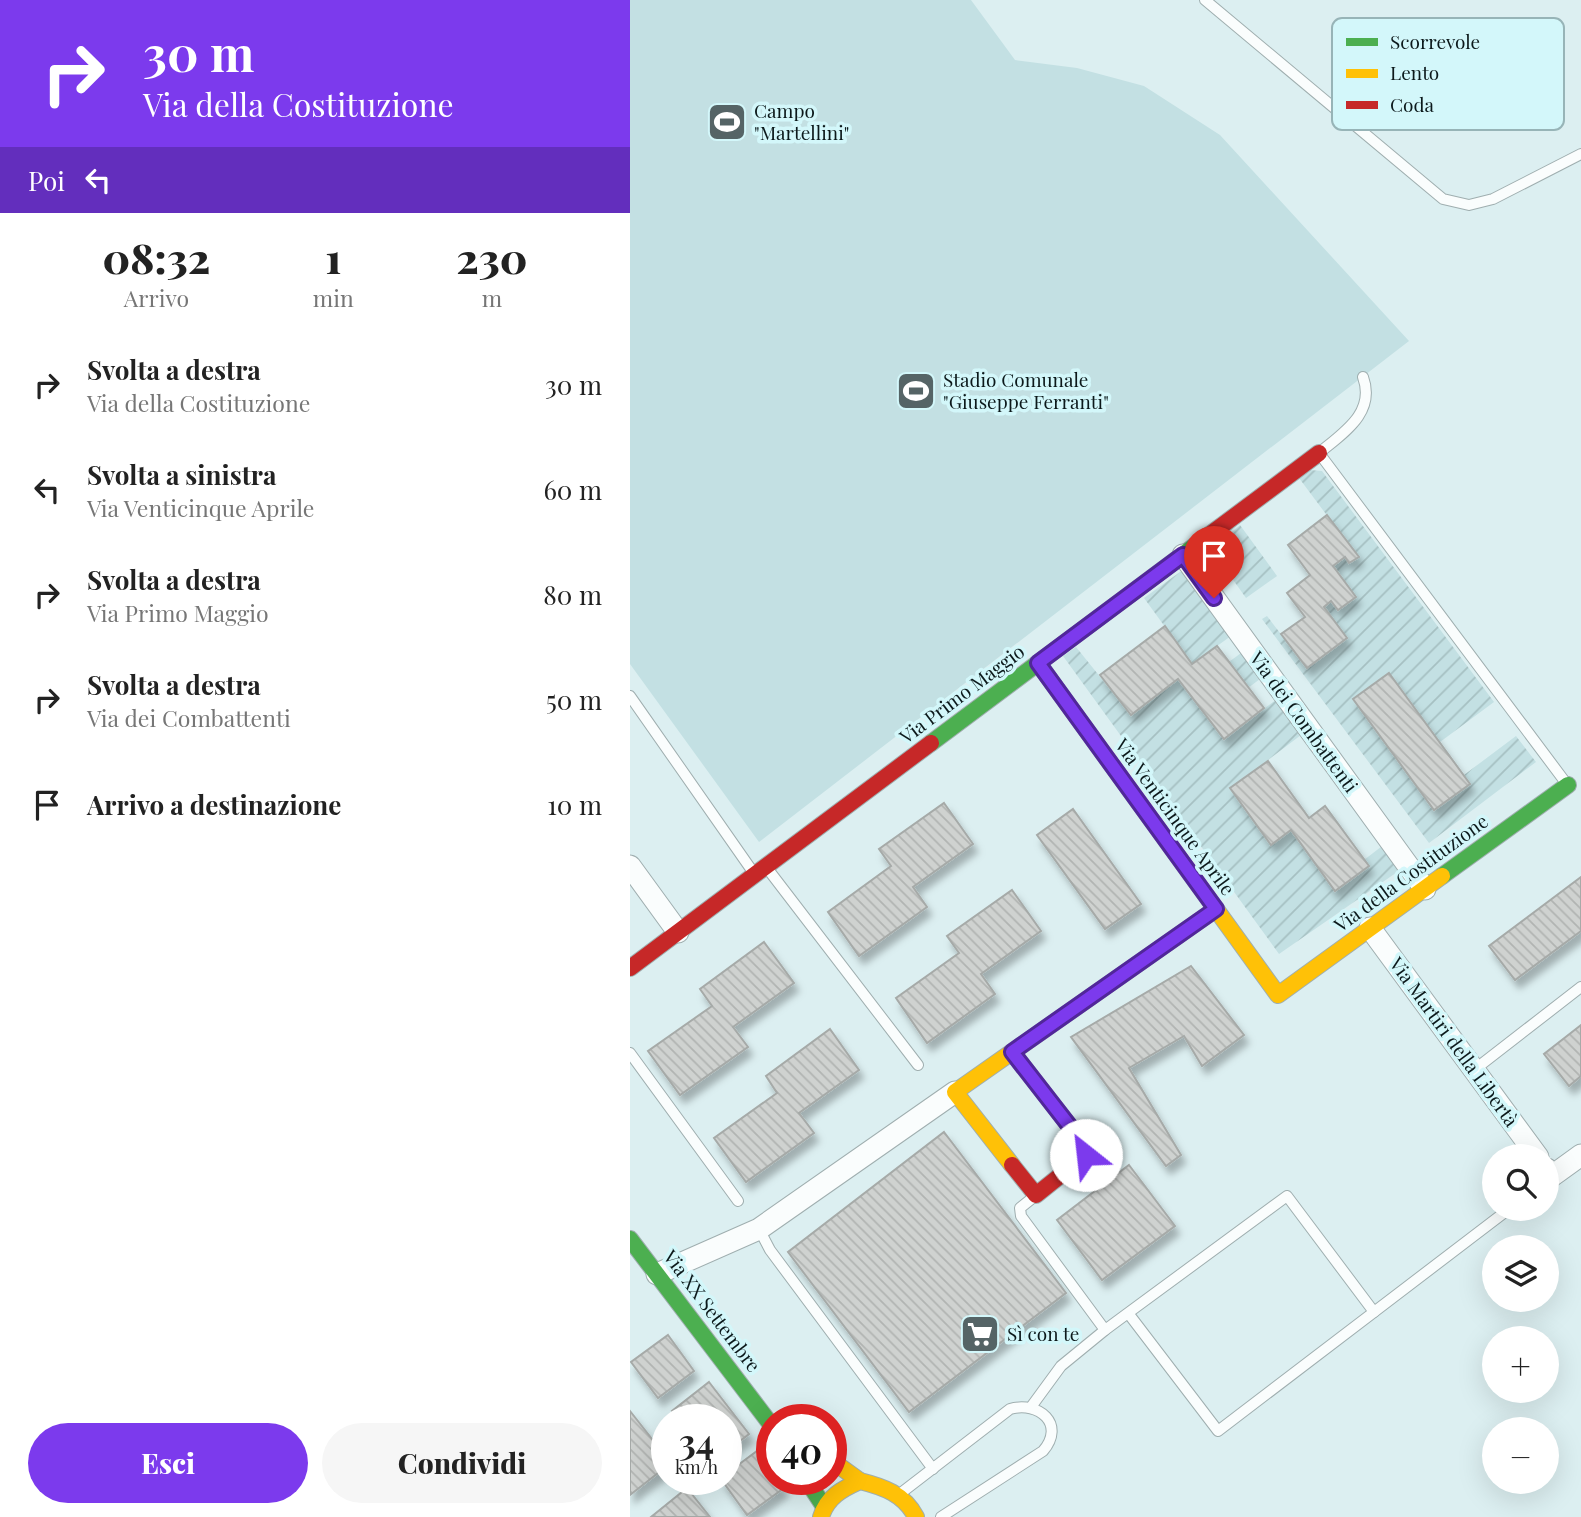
<!DOCTYPE html>
<html lang="it">
<meta charset="utf-8">
<style>
body{margin:0;font-family:"Playfair Display",serif;background:#f6f6f6;color:#222;height:100vh;display:flex;flex-direction:column;font-size:26px;white-space:nowrap}
*{box-sizing:border-box;margin:0}
p{font-size:23px;color:#767676}
.icon{flex:none;width:38px;height:38px;fill:none;stroke:currentColor;stroke-width:2;stroke-linecap:round;stroke-linejoin:round}
.map{position:relative;flex:1;overflow:hidden}
.side{display:flex;flex-direction:column;background:#fff;width:630px}
.side>*{flex:none}
.banner{background:#7c3aed;color:#fff;overflow:hidden}
.controls{position:absolute;left:852px;top:1144px;display:grid;gap:14px}
.controls a{display:grid;place-items:center;width:77px;height:77px;border-radius:50%;background:#fff;box-shadow:0 7px 28px #0002;font-size:35px}
.speed{position:absolute;left:21px;top:1404px;display:flex;gap:14px;font-size:35px;font-weight:700;text-align:center}
.speed>*{display:grid;place-content:center;width:91px;height:91px;border-radius:50%;background:#fff;box-shadow:0 7px 28px #0002;line-height:1}
.speed small{font-size:18px;font-weight:400}
.speed .limit{border:10px solid #d22;background:#fff;color:#111}
.pin{position:absolute;display:grid;place-items:center;width:60px;height:60px;color:#fff;margin:-72px -30px;border-radius:50% 50% 50% 0;rotate:-45deg;box-shadow:0 0 7px #0007}
.pin .icon{rotate:45deg}
.me{position:absolute;width:77px;margin:-38px;rotate:331deg;stroke-linejoin:round;filter:drop-shadow(0 0 5px #0008)}
.turn{display:flex;align-items:center;gap:24px;height:147px;padding:0 28px;font-size:32px}
.turn .icon{width:91px;height:91px;stroke-width:2.5}
.turn b{display:block;font-size:49px;line-height:60px}
.then{display:flex;align-items:center;height:66px;padding:0 28px;background:#0003;gap:14px;font-size:26px}
.eta{display:flex;justify-content:space-evenly;align-items:center;height:119px;text-align:center}
.eta b{font-size:42px;font-weight:800;line-height:49px}
.cta{display:flex;gap:14px;margin-top:auto;padding:14px 28px}
.cta a{flex:1;height:80px;border-radius:42px;background:#7c3aed;color:#fff;font-size:28px;font-weight:800;line-height:80px;text-align:center}
.cta a+a{background:#f6f6f6;color:#222}
ul{padding:0;list-style:none}
li{display:flex;align-items:center;gap:21px;height:105px;padding:0 28px}
li div{flex:1}
li b{display:block;font-size:26px}
li em{font-style:normal}
main{display:flex;flex:1;min-height:0}
.map>svg:first-child{display:block}
.green{fill:#c3e0e3}
.garden{fill:url(#garden-furrows)}
.building{fill:url(#building-back-hatch);stroke:#a6aaa8;stroke-width:2;filter:url(#shadow)}
.lines{fill:none;stroke-linecap:round;stroke-linejoin:round}
.lane-casing{stroke:#9faeaf;stroke-width:12}
.street-casing{stroke:#9faeaf;stroke-width:23}
.fast-casing{stroke:#9faeaf;stroke-width:18}
.slow-casing{stroke:#9faeaf;stroke-width:18}
.jam-casing{stroke:#9faeaf;stroke-width:18}
.lane{stroke:#fafdfd;stroke-width:10}
.street{stroke:#fafdfd;stroke-width:21}
.fast{stroke:#4caf50;stroke-width:16}
.slow{stroke:#ffc107;stroke-width:16}
.jam{stroke:#c62828;stroke-width:16}
.route-casing{stroke:#51269a;stroke-width:18}
.route{stroke:#7c3aed;stroke-width:12}
.labels{text-anchor:middle;stroke-width:7;stroke-linejoin:round;paint-order:stroke}
.poi-label{font-size:19px;fill:#0c191b;stroke:#d3f7fa;text-anchor:start}
.street-label{font-size:19px;fill:#0c191b;stroke:#d3f7fa}
.key{fill:#d3f7fa;stroke:#97b4b7;stroke-width:2}
.key-label{font-size:19px;fill:#0c191b}
</style>
<main>
<section class="side">
<div class="banner">
<div class="turn"><svg class="icon" aria-label="right" viewBox="0 0 24 24"><path d="M7 20v-9h11M14 6l5 5-5 5"/></svg><div><b>30 m</b>Via della Costituzione</div></div>
<div class="then">Poi<svg class="icon" aria-label="left" viewBox="0 0 24 24"><path d="M17 20v-9H6M10 6l-5 5 5 5"/></svg></div>
</div>
<div class="eta">
<div><b>08:32</b><p>Arrivo</p></div>
<div><b>1</b><p>min</p></div>
<div><b>230</b><p>m</p></div>
</div>
<ul>
<li><svg class="icon" aria-label="right" viewBox="0 0 24 24"><path d="M7 20v-9h11M14 6l5 5-5 5"/></svg><div><b>Svolta a destra</b><p>Via della Costituzione</p></div><em>30 m</em></li>
<li><svg class="icon" aria-label="left" viewBox="0 0 24 24"><path d="M17 20v-9H6M10 6l-5 5 5 5"/></svg><div><b>Svolta a sinistra</b><p>Via Venticinque Aprile</p></div><em>60 m</em></li>
<li><svg class="icon" aria-label="right" viewBox="0 0 24 24"><path d="M7 20v-9h11M14 6l5 5-5 5"/></svg><div><b>Svolta a destra</b><p>Via Primo Maggio</p></div><em>80 m</em></li>
<li><svg class="icon" aria-label="right" viewBox="0 0 24 24"><path d="M7 20v-9h11M14 6l5 5-5 5"/></svg><div><b>Svolta a destra</b><p>Via dei Combattenti</p></div><em>50 m</em></li>
<li><svg class="icon" aria-label="arrive" viewBox="0 0 24 24"><path d="M6 21V4h12l-3 4 3 4H6"/></svg><div><b>Arrivo a destinazione</b></div><em>10 m</em></li>
</ul>
<div class="cta"><a>Esci</a><a>Condividi</a></div>
</section>
<div class="map">
<svg width="951" height="1517" viewBox="0 0 951 1517">
<defs>
<pattern id="garden-furrows" width="10" height="10" patternUnits="userSpaceOnUse" patternTransform="scale(1.75)"><rect width="10" height="10" fill="#c3e0e3"/><path d="M-1 1l2-2M0 10L10 0M9 11l2-2" fill="none" stroke="#a6c0c2"/></pattern>
<pattern id="building-back-hatch" width="6" height="6" patternUnits="userSpaceOnUse" patternTransform="scale(1.75)"><rect width="6" height="6" fill="#cfd2d0"/><path d="M-1 5l2 2M0 0l6 6M5-1l2 2" fill="none" stroke="#b1b4b2"/></pattern>
<filter id="shadow"><feDropShadow dx="4.5" dy="8" stdDeviation="3.5" flood-color="#0004"/></filter>
</defs>
<rect width="100%" height="100%" fill="#dceff1"/>
<polygon class="green" points="0,0 341,0 385,60 447,68 514,86 590,135 779,341 129,842 0,664"/>
<g class="garden">
<polygon points="680,470 692,471 864,702 810,742 834,775 886,736 906,762 799,843 632,619 637,616 677,668 717,638 694,607 701,601 703,566 715,557 719,563 728,557 669,478"/>
<polygon points="610,525 647,576 616,598 584,553 583,548"/>
<polygon points="550,572 556,572 601,636 562,664 514,598"/>
<polygon points="446,647 501,715 548,679 594,739 651,696 675,732 600,789 641,845 661,830 705,891 738,867 734,860 756,843 773,868 649,954 433,656"/>
<polygon points="615,650 634,676 618,688 599,662"/>
</g>
<g class="building">
<polygon points="697,515 729,557 719,563 715,557 703,566 726,597 708,610 701,601 694,607 717,638 677,668 651,634 675,617 657,593 680,575 658,545"/>
<polygon points="535,626 562,664 587,646 634,708 594,739 548,679 501,715 470,675"/>
<polygon points="759,673 840,784 804,810 723,699"/>
<polygon points="638,761 679,818 695,806 739,866 705,891 661,830 641,845 600,788"/>
<polygon points="314,803 343,844 283,887 297,907 229,956 198,912 261,866 249,849"/>
<polygon points="443,809 511,904 475,929 407,835"/>
<polygon points="951,877 951,931 885,980 859,946"/>
<polygon points="382,890 411,931 351,974 365,994 297,1043 266,998 329,953 317,936"/>
<polygon points="134,942 164,983 103,1027 118,1047 50,1095 18,1051 82,1006 70,989"/>
<polygon points="561,966 614,1035 572,1066 554,1036 499,1068 551,1155 536,1166 441,1037"/>
<polygon points="951,1025 951,1076 939,1086 914,1054"/>
<polygon points="200,1029 229,1070 169,1113 184,1133 116,1182 84,1138 147,1093 136,1076"/>
<polygon points="314,1132 436,1293 279,1412 158,1252"/>
<polygon points="499,1165 545,1226 472,1280 427,1220"/>
<polygon points="38,1335 64,1371 28,1398 1,1362"/>
<polygon points="79,1382 119,1434 96,1452 96,1419 48,1419 42,1411"/>
<polygon points="0,1411 37,1458 37,1466 0,1495"/>
<polygon points="127,1451 142,1471 142,1479 147,1479 154,1488 117,1515 91,1479 96,1479 96,1474"/>
<polygon points="57,1488 80,1517 21,1517"/>
</g>
<g class="lines">
<g class="lane-casing">
<g id="lane">
<polyline points="575,0 813,199 839,205 863,199 951,154"/>
<path d="M 733,377 C 746,413 713,433 689,453 L 936,783"/>
<polyline points="0,696 123,872"/>
<polyline points="137,868 288,1065"/>
<polyline points="0,1053 108,1201"/>
<polyline points="844,1070 951,987"/>
<polyline points="129,1229 140,1250 303,1469"/>
<polyline points="744,1312 879,1209"/>
<polyline points="475,1330 498,1313 588,1431 744,1312 657,1196 498,1313"/>
<polyline points="401,1407 431,1366 475,1330 391,1216 390,1208 405,1196"/>
<path d="M 271,1493 L 380,1409 C 409,1401 436,1424 413,1451 L 311,1517"/>
</g>
</g>
<g class="street-casing">
<g id="street">
<polyline points="553,555 795,889"/>
<polyline points="0,866 48,932"/>
<polyline points="740,928 908,1157"/>
<polyline points="917,1169 922,1176 951,1155"/>
<polyline points="27,1274 129,1229 325,1092"/>
</g>
</g>
<g class="fast-casing">
<g id="fast">
<polyline points="301,743 578,536"/>
<polyline points="812,876 938,785"/>
<polyline points="0,1239 142,1426"/>
<polyline points="176,1479 193,1505"/>
</g>
</g>
<g class="slow-casing">
<g id="slow">
<polyline points="408,663 648,995 812,876"/>
<polyline points="382,1165 325,1092 586,909"/>
<polyline points="201,1460 230,1481"/>
<path d="M 191,1517 C 197,1497 212,1489 230,1481 C 254,1487 274,1494 286,1517"/>
</g>
</g>
<g class="jam-casing">
<g id="jam">
<polyline points="578,536 689,453"/>
<polyline points="0,968 301,743"/>
<polyline points="382,1052 455,1146 456,1155 406,1195 382,1165"/>
</g>
</g>
<use href="#lane" class="lane"/>
<use href="#street" class="street"/>
<use href="#fast" class="fast"/>
<use href="#slow" class="slow"/>
<use href="#jam" class="jam"/>
</g>
<g class="lines">
<g class="route-casing">
<polyline id="route" points="456,1155 455,1146 382,1052 586,909 408,663 553,555 584,598"/>
</g>
<use href="#route" class="route"/>
</g>
<defs>
<g id="stadium-square" transform="scale(2.0125)"><rect x="-9" y="-9" width="18" height="18" rx="4" fill="#556466" stroke="#d3f7fa"/><path d="M0-5a6.5 5 0 1 0 0 10a6.5 5 0 1 0 0-10ZM-3.5-1.8h7v3.6h-7Z" fill="#fff"/></g>
<g id="supermarket-square" transform="scale(2.0125)"><rect x="-9" y="-9" width="18" height="18" rx="4" fill="#556466" stroke="#d3f7fa"/><path d="M-6-5.5h2.5l.6 2H6L4.5 2H-2.5L-4.4-4H-6ZM-1.5 3.2a1.3 1.3 0 1 0 .1 0ZM3 3.2a1.3 1.3 0 1 0 .1 0Z" fill="#fff"/></g>
</defs>
<g fill-rule="evenodd">
<use href="#stadium-square" x="97" y="122"/>
<use href="#stadium-square" x="286" y="391"/>
<use href="#supermarket-square" x="350" y="1334"/>
</g>
<g class="labels">
<g class="poi-label">
<text x="124" y="118">Campo<tspan x="124" dy="22">"Martellini"</tspan></text>
<text x="313" y="387">Stadio Comunale<tspan x="313" dy="22">"Giuseppe Ferranti"</tspan></text>
<text x="377" y="1341">Sì con te</text>
</g>
<g class="street-label">
<text transform="translate(332 694) rotate(-37)" y="7">Via Primo Maggio</text>
<text transform="translate(674 722) rotate(54)" y="7">Via dei Combattenti</text>
<text transform="translate(545 817) rotate(54)" y="7">Via Venticinque Aprile</text>
<text transform="translate(781 873) rotate(-36)" y="7">Via della Costituzione</text>
<text transform="translate(824 1042) rotate(54)" y="7">Via Martiri della Libertà</text>
<text transform="translate(82 1311) rotate(53)" y="7">Via XX Settembre</text>
</g>
</g>
<rect x="702" y="18" width="232" height="112" rx="10" class="key"/>
<rect x="716" y="38" width="32" height="8" fill="#4caf50"/>
<rect x="716" y="69" width="32" height="9" fill="#ffc107"/>
<rect x="716" y="101" width="32" height="8" fill="#c62828"/>
<g class="key-label">
<text x="760" y="49">Scorrevole</text>
<text x="760" y="80">Lento</text>
<text x="760" y="112">Coda</text>
</g>
</svg>
<div class="controls">
<a><svg class="icon" aria-label="search" viewBox="0 0 24 24"><circle cx="10" cy="10" r="6"/><path d="M15 15l6 6"/></svg></a>
<a><svg class="icon" aria-label="layers" viewBox="0 0 24 24"><path d="M12 4l9 5-9 5-9-5zM3 14l9 5 9-5"/></svg></a>
<a>+</a>
<a>−</a>
</div>
<div class="speed"><div>34<small>km/h</small></div><div class="limit">40</div></div>
<div class="pin" style="left:584px;top:598px;background:#d93025"><svg class="icon" aria-label="arrive" viewBox="0 0 24 24"><path d="M6 21V4h12l-3 4 3 4H6"/></svg></div>
<svg class="me" style="left:456px;top:1155px" viewBox="-20 -20 40 40"><circle r="19" fill="#fff"/><path d="M0-13L10 11 0 6-10 11z" fill="#7c3aed"/></svg>
</div>
</main>
